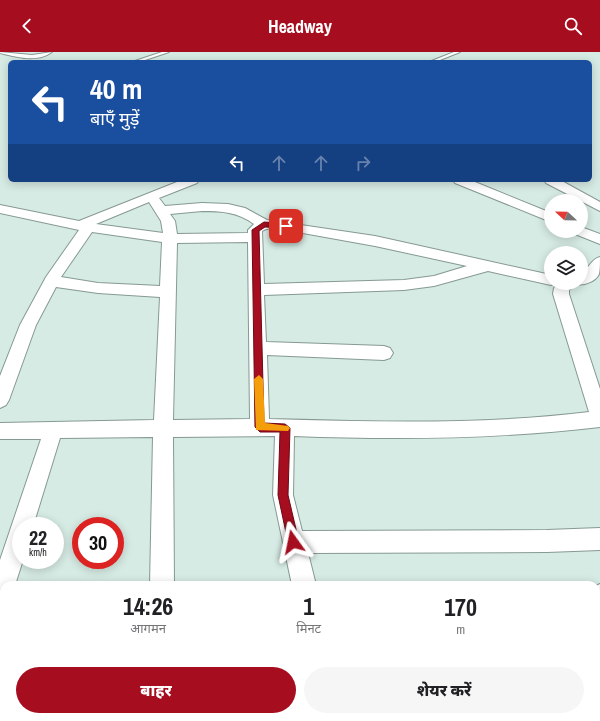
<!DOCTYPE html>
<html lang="hi">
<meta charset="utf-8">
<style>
body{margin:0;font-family:"Archivo Narrow","Noto Sans Devanagari",sans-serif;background:#f6f6f6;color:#202124;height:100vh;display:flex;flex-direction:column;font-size:15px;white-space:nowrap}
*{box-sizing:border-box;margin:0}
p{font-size:13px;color:#757577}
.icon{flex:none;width:22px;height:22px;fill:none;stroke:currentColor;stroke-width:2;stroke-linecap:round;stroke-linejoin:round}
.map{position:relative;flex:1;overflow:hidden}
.panel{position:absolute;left:0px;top:529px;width:600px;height:140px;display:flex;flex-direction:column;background:#fff;border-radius:12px 12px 0 0;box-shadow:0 2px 10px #0003}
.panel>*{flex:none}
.top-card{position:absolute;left:8px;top:8px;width:584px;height:122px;border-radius:6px;box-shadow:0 2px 10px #0003;background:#1a4fa0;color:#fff;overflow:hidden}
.needle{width:26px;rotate:292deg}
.tools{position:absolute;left:544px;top:142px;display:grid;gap:8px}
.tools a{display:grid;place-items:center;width:44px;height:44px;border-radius:50%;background:#fff;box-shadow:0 2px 10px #0003;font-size:20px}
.speed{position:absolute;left:12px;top:465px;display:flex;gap:8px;font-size:20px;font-weight:700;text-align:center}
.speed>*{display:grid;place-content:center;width:52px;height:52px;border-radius:50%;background:#fff;box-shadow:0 2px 10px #0003;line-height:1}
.speed small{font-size:10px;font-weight:400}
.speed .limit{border:6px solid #d22;background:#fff;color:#111}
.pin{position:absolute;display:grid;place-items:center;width:34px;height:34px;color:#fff;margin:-17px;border-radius:8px;box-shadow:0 2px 6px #0006}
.me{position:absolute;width:44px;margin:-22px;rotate:348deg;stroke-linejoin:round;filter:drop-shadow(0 0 3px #0008)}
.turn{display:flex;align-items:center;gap:14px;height:84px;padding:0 16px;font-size:18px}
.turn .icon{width:52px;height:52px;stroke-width:2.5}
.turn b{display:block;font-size:28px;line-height:34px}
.lanes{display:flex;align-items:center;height:38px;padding:0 16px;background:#0003;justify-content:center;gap:20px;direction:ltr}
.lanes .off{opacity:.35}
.eta{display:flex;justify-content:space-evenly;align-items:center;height:68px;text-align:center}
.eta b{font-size:24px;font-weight:800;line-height:28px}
.button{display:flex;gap:8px;margin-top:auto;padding:8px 16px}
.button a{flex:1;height:46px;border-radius:24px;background:#a60e1f;color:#fff;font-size:16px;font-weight:800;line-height:46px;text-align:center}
.button a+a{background:#f6f6f6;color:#202124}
header{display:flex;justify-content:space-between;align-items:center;height:52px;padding:0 16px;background:#a60e1f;color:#fff;font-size:18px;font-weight:800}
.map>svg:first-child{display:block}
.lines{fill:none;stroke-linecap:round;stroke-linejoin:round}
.service-casing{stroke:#869993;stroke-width:2}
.minor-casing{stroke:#869993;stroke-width:2}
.service{fill:#fff;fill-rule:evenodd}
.minor{fill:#fff;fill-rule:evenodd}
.route{fill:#a60e1f;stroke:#6c0914}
.slow{fill:#f59e0b}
</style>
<header><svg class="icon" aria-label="back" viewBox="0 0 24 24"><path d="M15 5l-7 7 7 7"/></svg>Headway<svg class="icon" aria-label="search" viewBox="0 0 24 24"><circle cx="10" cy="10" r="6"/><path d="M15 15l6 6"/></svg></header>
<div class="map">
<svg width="600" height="669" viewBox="0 0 600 669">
<rect width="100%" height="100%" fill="#d6ebe4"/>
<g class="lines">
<g class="service-casing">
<g id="service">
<path d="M 0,0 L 32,3 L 52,0 C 37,11 17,5 0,1 Z"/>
<polygon points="162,0 169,0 139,10 132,10"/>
<polygon points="454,0 460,0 435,10 429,10"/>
</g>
</g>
<g class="minor-casing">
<g id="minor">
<path d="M 182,128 L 199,128 L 197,131 L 159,146 L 165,154 L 202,151 L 228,152 L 245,156 L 267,168 L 375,184 L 551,223 L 551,231 L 557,231 L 551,233 L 488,219 L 434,234 L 404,238 L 264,243 L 266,290 L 384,294 L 390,296 L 393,301 L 390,306 L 384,308 L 267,303 L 269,367 C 376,370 483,373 589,360 L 553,242 L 554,236 L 558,231 L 581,231 L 581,221 C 589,217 591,207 600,205 C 600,210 600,217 599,222 C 596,229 584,234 576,232 L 569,238 L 569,242 L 600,337 L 600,375 C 499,387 396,388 294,384 L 293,443 L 302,479 L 547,478 L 600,476 L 600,498 L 547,500 L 308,501 L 316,533 L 292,533 L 273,443 L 275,384 L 173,385 L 174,533 L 150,533 L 153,385 L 60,386 L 33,474 L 21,474 L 21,508 L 23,508 L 15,533 L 4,533 L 4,577 L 0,577 L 0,508 L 41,387 L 0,387 L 0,371 L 154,368 L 160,245 L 98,241 L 56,235 L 36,273 L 9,348 L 6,353 L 0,356 L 0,324 L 20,273 L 46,225 L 79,178 L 0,161 L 0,153 L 79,169 ZM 149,150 L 161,169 L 163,181 L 96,172 ZM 202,159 C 221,159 238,160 254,172 L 248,178 L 248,181 L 177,182 L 175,169 L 170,162 ZM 275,176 L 375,194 L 467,214 L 434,224 L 404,228 L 264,232 L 262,179 L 266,177 ZM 92,180 L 162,190 L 160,234 L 98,231 L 61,225 ZM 248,190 L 250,367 L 173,368 L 177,191 Z"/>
<polygon points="453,128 470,128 551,161 551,170 455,131"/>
<polygon points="544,128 560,128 600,150 600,159 546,131"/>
<polygon points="581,175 600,182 600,192 575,182 573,179 581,179"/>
<polygon points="600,532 600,558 596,560 596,534"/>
<polygon points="4,583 4,623 0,625 0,584"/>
<polygon points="156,665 182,665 183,669 157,669"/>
<polygon points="326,665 352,665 353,669 327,669"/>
<polygon points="431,665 461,665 460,669 430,669"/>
</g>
</g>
<use href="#service" class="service"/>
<use href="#minor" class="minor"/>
</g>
<polygon class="route" points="264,170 286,172 290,174 286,176 265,175 259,179 264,371 285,372 290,376 288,443 299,490 297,494 293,496 289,494 288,490 278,443 280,380 260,380 255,375 252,178"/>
<polygon class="slow" points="259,323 263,327 265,371 288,374 290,376 288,379 256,378 254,327"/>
</svg>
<div class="tools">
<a><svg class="needle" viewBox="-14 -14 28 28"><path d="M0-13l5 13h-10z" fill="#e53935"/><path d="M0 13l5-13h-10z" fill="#757577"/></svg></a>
<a><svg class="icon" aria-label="layers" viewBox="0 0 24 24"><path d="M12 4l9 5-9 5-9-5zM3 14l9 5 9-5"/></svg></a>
</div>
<div class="speed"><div>22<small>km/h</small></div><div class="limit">30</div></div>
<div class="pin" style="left:286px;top:174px;background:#d93025"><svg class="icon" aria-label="arrive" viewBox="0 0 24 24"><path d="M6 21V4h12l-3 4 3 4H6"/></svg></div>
<svg class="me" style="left:293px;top:490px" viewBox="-20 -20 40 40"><path d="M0-17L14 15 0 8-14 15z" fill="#a60e1f" stroke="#fff" stroke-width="4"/></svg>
<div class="top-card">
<div class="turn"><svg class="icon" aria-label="left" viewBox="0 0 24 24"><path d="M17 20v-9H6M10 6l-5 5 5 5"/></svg><div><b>40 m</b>बाएँ मुड़ें</div></div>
<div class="lanes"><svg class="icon" aria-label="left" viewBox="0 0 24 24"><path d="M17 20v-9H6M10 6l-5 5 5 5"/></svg><svg class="icon off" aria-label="ahead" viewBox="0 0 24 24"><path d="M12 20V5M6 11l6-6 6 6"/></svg><svg class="icon off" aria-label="ahead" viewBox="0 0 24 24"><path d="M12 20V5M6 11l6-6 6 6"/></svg><svg class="icon off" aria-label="right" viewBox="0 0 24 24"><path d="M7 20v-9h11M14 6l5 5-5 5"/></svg></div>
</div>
<section class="panel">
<div class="eta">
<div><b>14:26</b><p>आगमन</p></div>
<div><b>1</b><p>मिनट</p></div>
<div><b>170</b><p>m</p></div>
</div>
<div class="button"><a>बाहर</a><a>शेयर करें</a></div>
</section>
</div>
